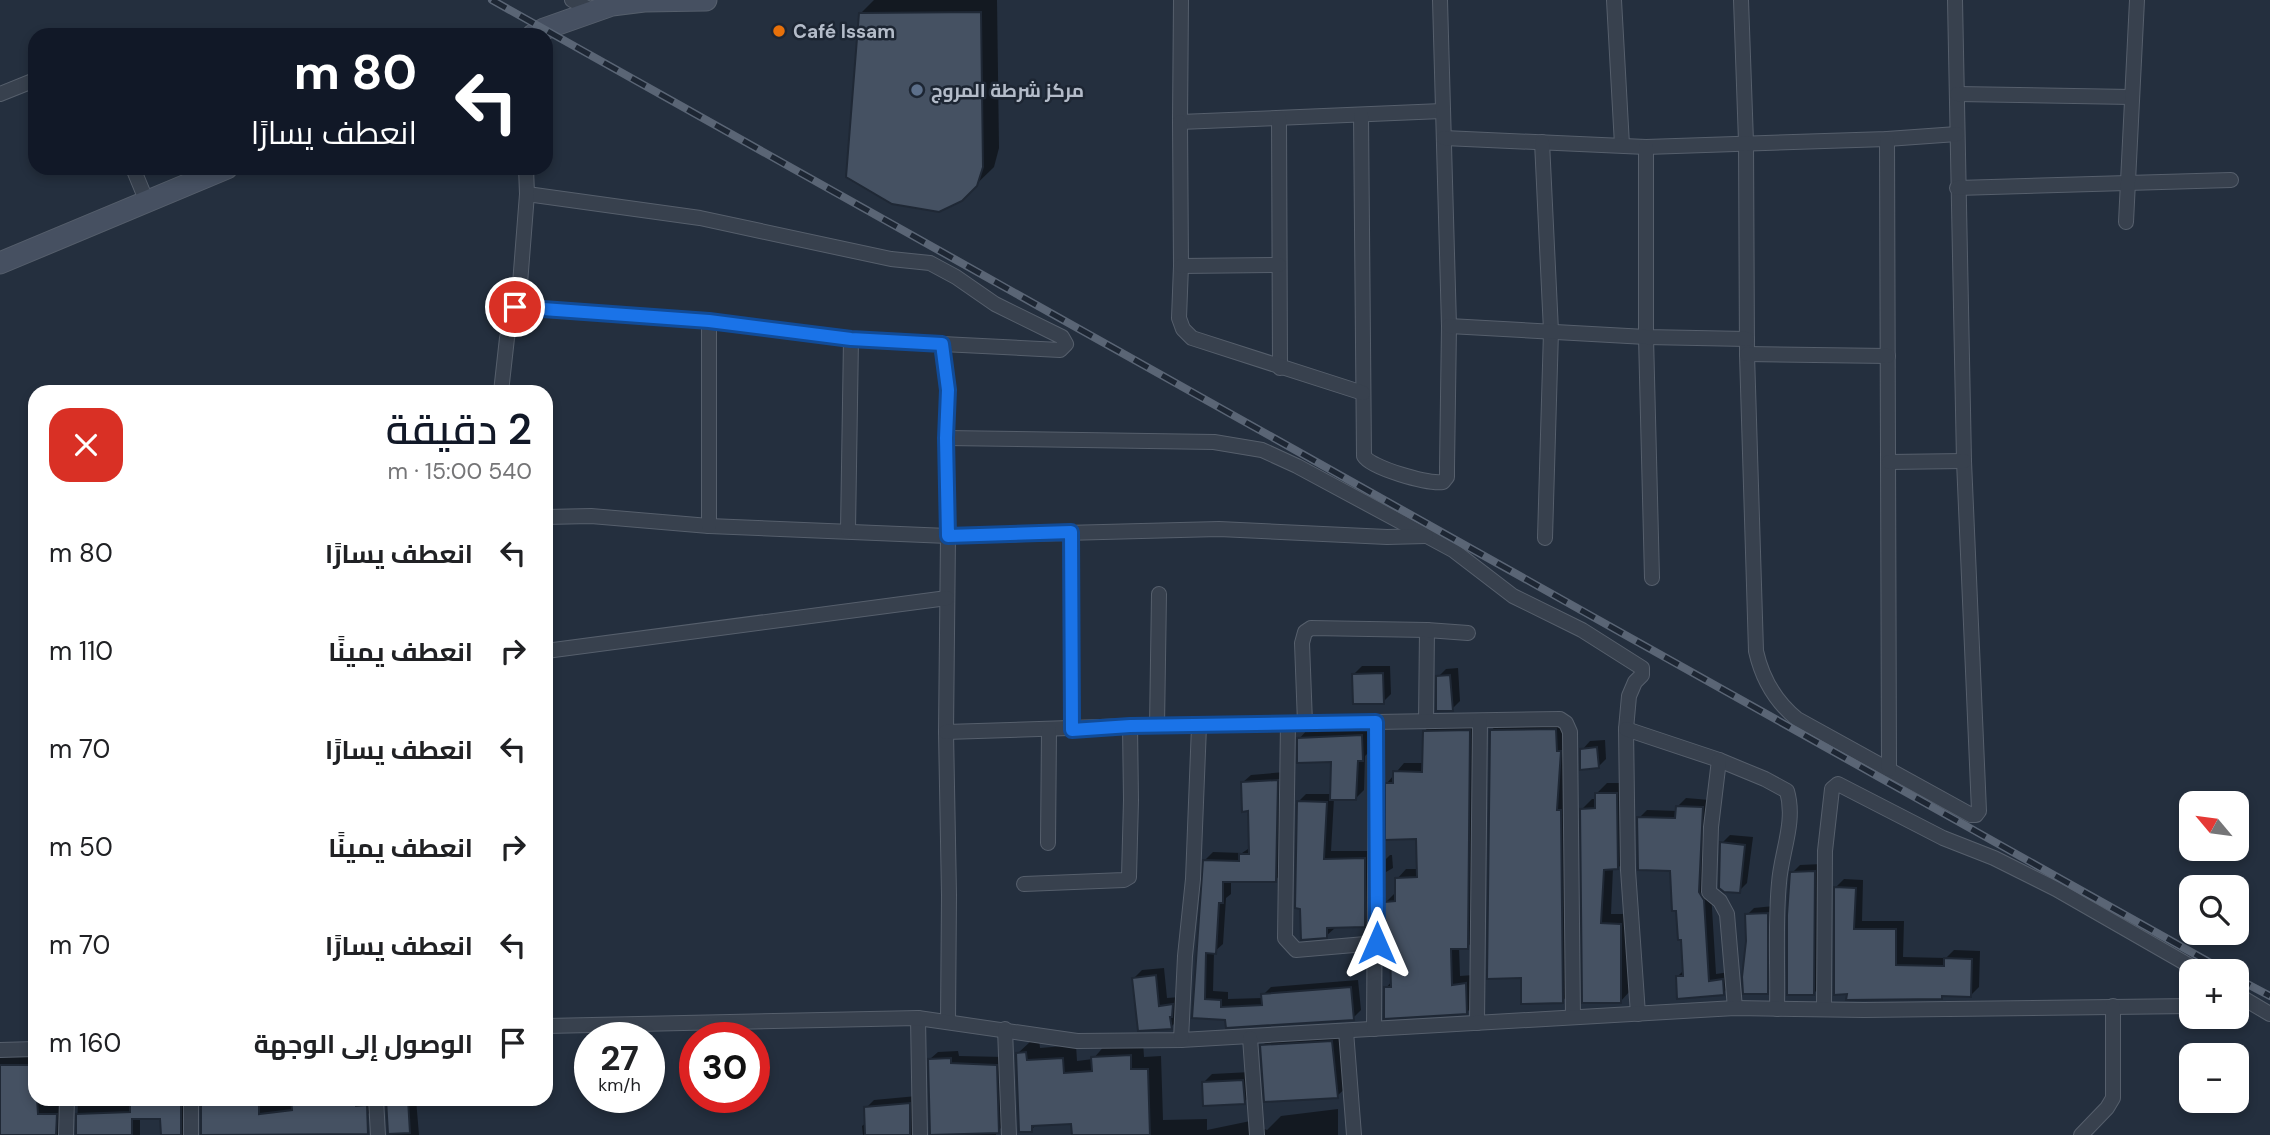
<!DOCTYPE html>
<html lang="ar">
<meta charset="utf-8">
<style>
body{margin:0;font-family:"DM Sans",Cairo,sans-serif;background:#f2f2f2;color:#202124;direction:rtl;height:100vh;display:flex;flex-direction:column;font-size:26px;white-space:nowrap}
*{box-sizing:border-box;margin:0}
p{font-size:23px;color:#757577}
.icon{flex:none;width:38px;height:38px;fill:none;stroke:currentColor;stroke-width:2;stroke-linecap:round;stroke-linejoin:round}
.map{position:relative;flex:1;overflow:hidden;direction:ltr}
.drawer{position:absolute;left:28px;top:385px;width:525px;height:721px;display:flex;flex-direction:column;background:#fff;border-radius:21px;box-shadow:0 4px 10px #0003;direction:rtl}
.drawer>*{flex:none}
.banner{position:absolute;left:28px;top:28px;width:525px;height:147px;border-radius:21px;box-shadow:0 4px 10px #0003;direction:rtl;background:#111827;color:#fff;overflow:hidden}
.needle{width:46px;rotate:299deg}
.fabs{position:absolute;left:2179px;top:791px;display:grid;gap:14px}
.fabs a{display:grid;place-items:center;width:70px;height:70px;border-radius:14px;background:#fff;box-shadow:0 4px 10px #0003;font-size:35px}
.speed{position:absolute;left:574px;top:1022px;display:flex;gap:14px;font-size:35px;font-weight:700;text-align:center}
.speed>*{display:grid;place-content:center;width:91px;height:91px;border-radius:50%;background:#fff;box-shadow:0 4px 10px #0003;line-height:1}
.speed small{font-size:18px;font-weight:400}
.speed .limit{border:10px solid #d22;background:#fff;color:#111}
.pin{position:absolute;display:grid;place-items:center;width:60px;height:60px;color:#fff;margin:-30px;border:4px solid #fff;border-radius:50%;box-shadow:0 2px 7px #0007}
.me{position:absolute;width:77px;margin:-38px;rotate:0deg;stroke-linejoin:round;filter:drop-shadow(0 0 5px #0008)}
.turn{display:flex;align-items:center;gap:24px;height:147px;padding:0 21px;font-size:32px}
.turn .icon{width:91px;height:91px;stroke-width:2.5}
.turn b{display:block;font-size:49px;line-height:60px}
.round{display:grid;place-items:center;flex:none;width:74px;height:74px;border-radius:21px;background:#f2f2f2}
.headline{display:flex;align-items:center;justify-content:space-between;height:119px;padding:0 21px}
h1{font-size:42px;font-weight:600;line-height:52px;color:#111827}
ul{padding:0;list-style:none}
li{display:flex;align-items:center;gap:21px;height:98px;padding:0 21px}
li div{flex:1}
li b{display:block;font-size:26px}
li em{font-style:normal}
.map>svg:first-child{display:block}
.shadow{fill:#0007}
.building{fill:#455162;stroke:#1f2835;stroke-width:2}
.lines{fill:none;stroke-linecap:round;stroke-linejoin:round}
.street-casing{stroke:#565f6c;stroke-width:16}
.secondary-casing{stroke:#565f6c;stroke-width:23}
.street{stroke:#38414e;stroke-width:14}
.secondary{stroke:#465061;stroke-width:21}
.rail-casing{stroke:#5a6575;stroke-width:8}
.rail{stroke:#1d2633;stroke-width:5;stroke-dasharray:16;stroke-linecap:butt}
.route-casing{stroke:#114b97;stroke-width:18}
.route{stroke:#1a73e8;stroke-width:12}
.food-dot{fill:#e8710a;stroke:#1d2633;stroke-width:2.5}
.service-dot{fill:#5c6f8a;stroke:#1d2633;stroke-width:2.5}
.labels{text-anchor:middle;stroke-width:5;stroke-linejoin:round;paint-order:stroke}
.poi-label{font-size:19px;font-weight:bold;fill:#b4bcc9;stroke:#1d2633;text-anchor:start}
</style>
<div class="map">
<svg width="2270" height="1135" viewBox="0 0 2270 1135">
<rect width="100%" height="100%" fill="#242f3e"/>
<g class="shadow">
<polygon points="874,0 997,0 999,148 994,167 961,199 860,14"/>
<polygon points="1362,666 1390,666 1391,694 1383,702 1354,674"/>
<polygon points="1458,668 1460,701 1452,709 1438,677 1446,669"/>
<polygon points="1564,721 1571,993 1562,1001 1522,976 1491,731 1499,722"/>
<polygon points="1433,722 1479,722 1477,938 1467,947 1459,947 1460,976 1474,975 1476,1003 1467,1012 1386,988 1392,981 1386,902 1395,893 1397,879 1406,869 1419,869 1418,837 1387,783 1404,763 1424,763 1424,732"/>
<polygon points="1370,728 1370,751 1365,756 1364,790 1356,798 1334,798 1331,851 1373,851 1372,917 1364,925 1335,928 1326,936 1298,802 1306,794 1332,794 1333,760 1299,739 1307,730"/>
<polygon points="1605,740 1606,759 1598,767 1582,750 1590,741"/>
<polygon points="1285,772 1284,872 1275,880 1231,881 1231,894 1226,898 1223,944 1214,952 1213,991 1228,992 1228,999 1263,998 1263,995 1271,987 1358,980 1361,1010 1353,1018 1194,1016 1205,860 1213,852 1242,853 1251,847 1250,809 1242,783 1251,775"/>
<polygon points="1607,783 1627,783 1628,857 1618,868 1613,868 1611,914 1631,914 1630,991 1620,1002 1584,1001 1582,809 1592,799 1597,799 1597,793"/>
<polygon points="1686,798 1710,800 1711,892 1716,974 1730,972 1731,985 1723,993 1677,977 1685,969 1672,870 1639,818 1647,810 1678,811 1678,806"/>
<polygon points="1730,835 1753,837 1747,883 1739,891 1722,843"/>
<polygon points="1390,855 1392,855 1393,868 1386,872 1386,859"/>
<polygon points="1822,864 1822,985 1814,993 1792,873 1800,865"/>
<polygon points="1844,879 1863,880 1862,921 1904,921 1903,957 1946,958 1954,950 1980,951 1979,987 1971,995 1945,994 1941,998 1848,998 1836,887"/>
<polygon points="1774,906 1774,985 1767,992 1747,941 1747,915 1754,908"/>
<polygon points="1164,968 1167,998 1180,997 1179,1019 1171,1027 1134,978 1142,970"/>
<polygon points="1343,1030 1349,1085 1337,1096 1262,1046 1274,1034"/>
<polygon points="1039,1039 1040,1048 1076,1045 1077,1061 1093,1059 1106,1044 1143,1042 1144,1057 1161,1056 1163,1120 1207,1119 1207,1130 1260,1119 1262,1128 1267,1130 1281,1116 1338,1109 1338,1135 1074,1135 1073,1123 1037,1124 1031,1130 1017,1054 1031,1041"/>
<polygon points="958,1051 959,1056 1004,1057 1006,1124 996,1132 996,1135 931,1135 930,1059 938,1052"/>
<polygon points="0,1057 35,1057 35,1099 66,1099 66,1130 74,1135 42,1135 0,1119"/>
<polygon points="1251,1072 1252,1094 1244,1102 1203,1083 1212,1074"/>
<polygon points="917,1096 923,1135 863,1135 862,1126 867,1122 866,1108 874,1100"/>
<polygon points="78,1099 110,1099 110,1105 131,1104 131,1099 190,1099 196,1135 161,1135 160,1117 140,1117 140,1135 77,1135"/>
<polygon points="202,1099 375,1099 376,1106 367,1115 362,1116 363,1135 202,1135"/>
<polygon points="387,1099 416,1099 419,1135 389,1135"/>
</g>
<g class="building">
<polygon points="981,12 983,167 977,186 962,201 939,212 892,204 846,177 859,13"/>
<polygon points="1383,673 1384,704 1353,704 1352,674"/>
<polygon points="1450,675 1453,711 1436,711 1436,676"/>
<polygon points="1556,729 1557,751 1561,751 1557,810 1561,810 1563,1003 1521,1004 1521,978 1487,979 1490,730"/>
<polygon points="1470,730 1468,949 1451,949 1452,985 1466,983 1467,1014 1384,1019 1384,987 1391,987 1390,948 1385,948 1387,943 1384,937 1384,902 1395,901 1395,878 1417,877 1416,839 1385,840 1385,783 1393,783 1393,771 1422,772 1423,731"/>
<polygon points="1362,735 1363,761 1358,761 1356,800 1330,800 1331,762 1297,763 1297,738"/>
<polygon points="1597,747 1599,768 1580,770 1580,749"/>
<polygon points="1278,780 1276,882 1223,882 1223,903 1219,903 1216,954 1206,953 1205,999 1221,1000 1221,1007 1262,1005 1261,994 1351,987 1354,1020 1226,1028 1225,1020 1192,1018 1203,860 1239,861 1239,854 1249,854 1248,811 1242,812 1241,782"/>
<polygon points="1595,793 1617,793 1618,869 1604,870 1601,923 1621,924 1621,1003 1582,1003 1580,809 1595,808"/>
<polygon points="1297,801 1327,802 1324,859 1365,858 1365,927 1327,928 1327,938 1301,940 1300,909 1295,908"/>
<polygon points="1676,806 1703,807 1699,892 1704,900 1709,981 1723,979 1724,995 1677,999 1676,976 1683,976 1681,940 1678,940 1676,911 1672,911 1670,871 1638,870 1637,817 1675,818"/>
<polygon points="1720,842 1745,845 1740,893 1724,892 1719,888"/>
<polygon points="1815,871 1814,995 1787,995 1787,915 1790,872"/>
<polygon points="1834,887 1856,888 1854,929 1896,929 1896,965 1944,966 1944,958 1972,959 1971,997 1942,996 1942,999 1846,1000 1847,994 1834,995"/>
<polygon points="1768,913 1768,994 1743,994 1742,977 1746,941 1745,914"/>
<polygon points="1156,975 1159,1006 1173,1004 1172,1017 1170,1017 1172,1029 1138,1031 1132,978"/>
<polygon points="1332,1041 1338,1098 1264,1102 1260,1045"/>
<polygon points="1026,1052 1027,1060 1063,1058 1064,1073 1092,1071 1091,1057 1131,1055 1131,1069 1148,1069 1150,1135 1072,1135 1071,1124 1032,1126 1032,1132 1019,1132 1016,1053"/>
<polygon points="951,1058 951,1063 997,1065 999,1133 930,1135 928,1059"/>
<polygon points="0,1065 35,1065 38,1114 57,1114 56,1135 0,1135"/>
<polygon points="1243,1080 1245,1104 1203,1106 1202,1082"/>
<polygon points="130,1099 181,1099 181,1135 161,1135 160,1119 132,1119 132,1135 76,1135 76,1114 130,1112"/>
<polygon points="201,1099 259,1099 259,1114 292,1110 291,1099 355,1099 356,1106 367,1105 368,1134 201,1135"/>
<polygon points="386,1099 408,1099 410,1133 388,1134"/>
<polygon points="910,1103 910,1135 865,1135 864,1107"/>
</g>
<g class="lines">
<g class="street-casing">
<g id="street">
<polyline points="572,0 593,11"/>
<polyline points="1181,0 1180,122 1442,111"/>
<polyline points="1614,0 1622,145"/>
<path d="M 1741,0 L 1746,142 L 1747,354 L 1756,651 C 1762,678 1776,702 1797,719 L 1971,815 L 1976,815 L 1979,811 L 1964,461 L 1955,0"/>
<polyline points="0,94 35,80"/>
<polyline points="1957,94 2131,97"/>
<path d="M 1361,115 L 1364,456 C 1371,468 1427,484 1443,482 L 1447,477 L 1447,467 L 1449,326 L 1440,0"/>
<polyline points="1279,118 1280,368"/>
<polyline points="1180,122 1181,266 1179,318 1183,329 1192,338 1363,393"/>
<polyline points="1444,138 1646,147 1887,139 1957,134"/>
<polyline points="1887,139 1889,769"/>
<polyline points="1542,142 1551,331 1545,538"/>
<polyline points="1646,147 1646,337 1652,578"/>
<polyline points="133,168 147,202"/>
<polyline points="1957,188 2231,180"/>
<polyline points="527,194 700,218 891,259 930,263 956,277 995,304 1062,337 1066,344 1060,350 942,344"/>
<polyline points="2126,222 2137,0"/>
<polyline points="1181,266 1279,265"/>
<polyline points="515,307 709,321 851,339 942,344 948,390 946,438 948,536 946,732 949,895 948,1022"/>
<polyline points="1449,326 1646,337 1747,339"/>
<polyline points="1747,354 1888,356"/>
<polyline points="501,392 507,338 520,284 527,194 526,168"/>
<polyline points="946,438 1214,442 1262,450 1297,466 1453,550 1513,596 1582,630 1642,668 1642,675 1635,682 1629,696 1626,729 1628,870 1638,1014"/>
<polyline points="1889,462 1964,461"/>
<polyline points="546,517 591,516 709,526 948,536 1219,529 1387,537 1426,536"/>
<polyline points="709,526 709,321"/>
<polyline points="848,530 851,339"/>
<polyline points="1071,532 1072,730"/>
<polyline points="546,651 947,598"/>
<polyline points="1426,720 1427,630"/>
<polyline points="1288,723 1285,938 1296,950 1377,943"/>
<polyline points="1305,723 1302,643 1305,632 1311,628 1427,630 1468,633"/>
<polyline points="1157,726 1159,594"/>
<path d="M 1626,729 L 1719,760 L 1765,779 L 1787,791 C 1796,822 1781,853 1779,883 C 1775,925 1778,968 1777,1009"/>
<polyline points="946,732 1130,726 1560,719 1566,723 1570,732 1573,1017"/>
<polyline points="1719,760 1711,827 1709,892 1720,901 1727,914 1735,1008"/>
<polyline points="1048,843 1049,730"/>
<polyline points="1024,884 1124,880 1129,877 1131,800 1130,726"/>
<polyline points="2236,994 2270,1014"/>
<polyline points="1824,1008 1825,851 1832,789 1838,784 1943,838 1994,858 2056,889 2199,971"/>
<polyline points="918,1018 920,1135"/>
<polyline points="1477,1023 1480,721"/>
<polyline points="546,1026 918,1018 1077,1041 1181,1040 1735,1008 1864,1010 2191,1006"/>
<polyline points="1005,1029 1009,1135"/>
<polyline points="1374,1029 1376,722"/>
<polyline points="1346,1031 1354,1135"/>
<polyline points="1250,1038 1257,1135"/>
<polyline points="1181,1040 1185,956 1193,879 1199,726"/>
<polyline points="0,1050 35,1049"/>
<polyline points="191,1099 191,1135"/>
<polyline points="376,1099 378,1135"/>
<polyline points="66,1135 67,1099"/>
<polyline points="2081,1135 2107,1108 2113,1098 2113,1006"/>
</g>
</g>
<g class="secondary-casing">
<g id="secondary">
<polyline points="533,35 544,29 612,5 644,1 706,0"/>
<polyline points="0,263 227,168"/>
</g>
</g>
<use href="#street" class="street"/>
<use href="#secondary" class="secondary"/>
<g class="rail-casing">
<g id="rail">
<polyline points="492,0 2225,971"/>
<polyline points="2236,978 2270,996"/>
</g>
</g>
<use href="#rail" class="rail"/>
</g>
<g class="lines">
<g class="route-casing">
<polyline id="route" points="515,307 709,321 851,339 942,344 948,390 946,438 948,536 1071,532 1072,730 1130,726 1376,722 1377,943"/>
</g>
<use href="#route" class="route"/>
</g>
<circle class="food-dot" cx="779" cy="31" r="7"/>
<circle class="service-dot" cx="917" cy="90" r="7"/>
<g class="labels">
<g class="poi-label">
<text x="793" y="38">Café Issam</text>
<text x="931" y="97">مركز شرطة المروج</text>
</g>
</g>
</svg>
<div class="fabs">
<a><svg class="needle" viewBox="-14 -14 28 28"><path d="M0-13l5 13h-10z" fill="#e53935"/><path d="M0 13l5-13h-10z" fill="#757577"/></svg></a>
<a><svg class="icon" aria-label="search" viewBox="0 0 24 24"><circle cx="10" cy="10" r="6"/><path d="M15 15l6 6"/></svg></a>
<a>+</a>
<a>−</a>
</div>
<div class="speed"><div>27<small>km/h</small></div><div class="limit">30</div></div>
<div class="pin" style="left:515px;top:307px;background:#d93025"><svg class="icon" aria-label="arrive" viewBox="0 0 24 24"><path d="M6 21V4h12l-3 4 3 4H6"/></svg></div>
<svg class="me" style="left:1377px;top:943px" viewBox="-20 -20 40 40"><path d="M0-17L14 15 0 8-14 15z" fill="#1a73e8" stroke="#fff" stroke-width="4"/></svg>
<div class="banner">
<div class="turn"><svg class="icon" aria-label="left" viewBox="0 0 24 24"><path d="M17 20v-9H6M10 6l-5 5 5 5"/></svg><div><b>80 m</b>انعطف يسارًا</div></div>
</div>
<section class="drawer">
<div class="headline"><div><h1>2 دقيقة</h1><p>540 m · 15:00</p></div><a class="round" style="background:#d93025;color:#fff"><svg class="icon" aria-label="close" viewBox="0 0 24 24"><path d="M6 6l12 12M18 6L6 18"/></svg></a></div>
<ul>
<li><svg class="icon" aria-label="left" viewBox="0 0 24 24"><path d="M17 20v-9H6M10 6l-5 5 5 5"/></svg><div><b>انعطف يسارًا</b></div><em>80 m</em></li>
<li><svg class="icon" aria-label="right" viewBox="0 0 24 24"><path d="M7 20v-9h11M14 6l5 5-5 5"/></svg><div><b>انعطف يمينًا</b></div><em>110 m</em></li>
<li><svg class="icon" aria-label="left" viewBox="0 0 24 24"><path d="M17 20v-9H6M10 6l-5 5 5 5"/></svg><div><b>انعطف يسارًا</b></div><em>70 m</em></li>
<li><svg class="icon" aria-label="right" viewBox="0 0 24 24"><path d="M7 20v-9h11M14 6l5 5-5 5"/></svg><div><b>انعطف يمينًا</b></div><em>50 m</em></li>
<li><svg class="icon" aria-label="left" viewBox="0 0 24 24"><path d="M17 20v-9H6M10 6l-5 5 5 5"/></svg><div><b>انعطف يسارًا</b></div><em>70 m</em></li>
<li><svg class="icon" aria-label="arrive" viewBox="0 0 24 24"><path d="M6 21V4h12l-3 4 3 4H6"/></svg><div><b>الوصول إلى الوجهة</b></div><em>160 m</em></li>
</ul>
</section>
</div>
